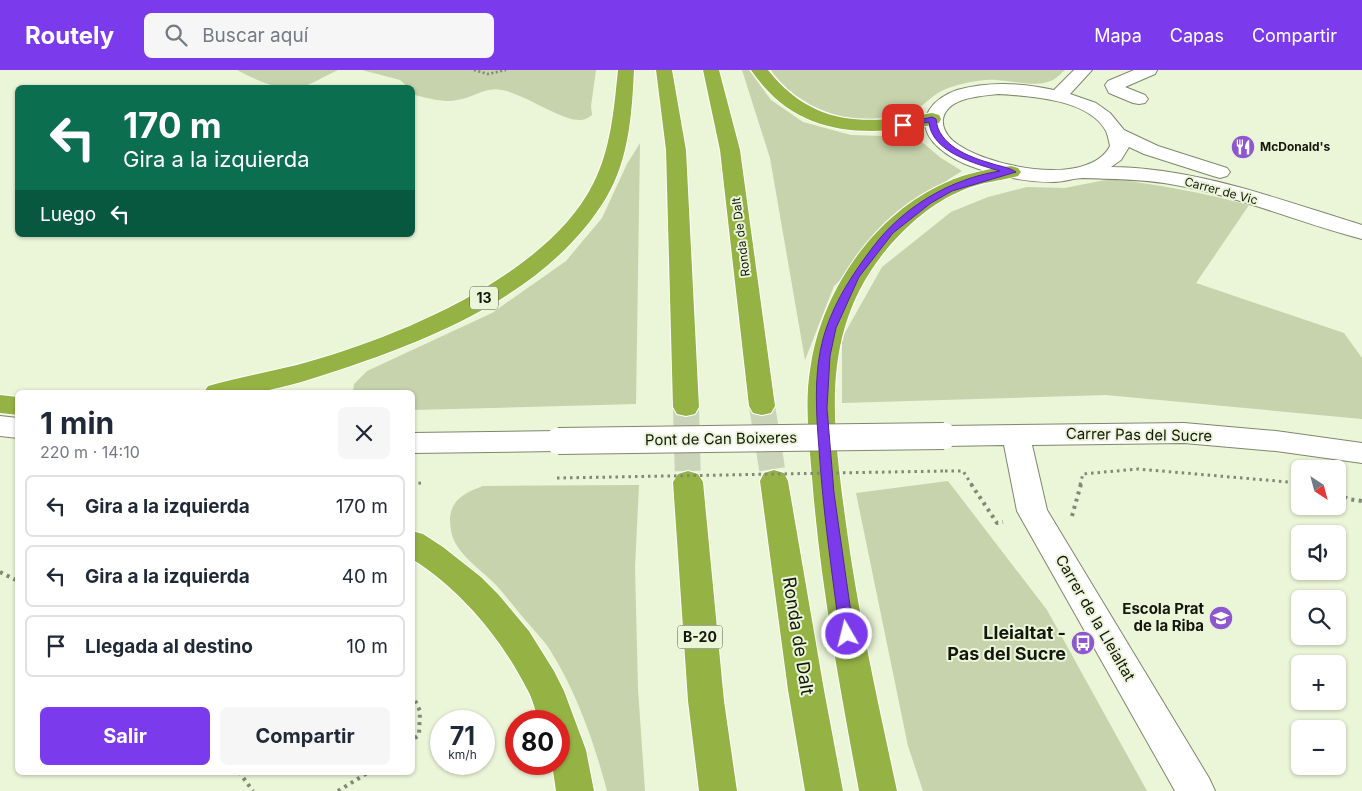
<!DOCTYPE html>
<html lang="es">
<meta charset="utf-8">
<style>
body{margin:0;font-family:Inter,sans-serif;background:#f6f6f7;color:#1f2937;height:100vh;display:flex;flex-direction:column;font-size:19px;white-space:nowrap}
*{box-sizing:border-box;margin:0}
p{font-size:16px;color:#747a83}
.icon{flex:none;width:28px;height:28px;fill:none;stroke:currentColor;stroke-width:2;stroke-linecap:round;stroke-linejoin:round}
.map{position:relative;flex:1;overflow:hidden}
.panel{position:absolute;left:15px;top:320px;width:400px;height:385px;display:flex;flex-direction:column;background:#fff;border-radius:8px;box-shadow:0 1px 4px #0004}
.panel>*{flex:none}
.top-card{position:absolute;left:15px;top:15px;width:400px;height:152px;border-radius:8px;box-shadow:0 1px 4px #0004;background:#0b6e4f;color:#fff;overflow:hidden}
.needle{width:32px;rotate:144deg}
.tools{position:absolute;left:1291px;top:390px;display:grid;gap:10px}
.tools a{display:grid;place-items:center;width:55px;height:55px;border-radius:8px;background:#fff;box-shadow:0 1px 4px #0004;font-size:25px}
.speed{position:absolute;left:430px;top:640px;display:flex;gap:10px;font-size:25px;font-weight:700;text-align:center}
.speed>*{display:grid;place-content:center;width:65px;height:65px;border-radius:50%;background:#fff;box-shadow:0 1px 4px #0004;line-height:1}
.speed small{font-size:12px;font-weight:400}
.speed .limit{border:8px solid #d22;background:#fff;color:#111}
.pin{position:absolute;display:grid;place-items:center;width:42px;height:42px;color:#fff;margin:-21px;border-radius:10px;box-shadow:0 2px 8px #0006}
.me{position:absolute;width:55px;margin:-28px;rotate:352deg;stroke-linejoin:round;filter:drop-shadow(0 0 4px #0008)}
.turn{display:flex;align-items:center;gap:18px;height:105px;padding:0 25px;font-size:22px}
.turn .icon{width:65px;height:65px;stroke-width:2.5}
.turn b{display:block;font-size:35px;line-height:42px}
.then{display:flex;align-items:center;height:48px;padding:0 25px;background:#0003;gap:10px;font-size:19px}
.round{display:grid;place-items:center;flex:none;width:52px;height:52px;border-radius:8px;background:#f6f6f7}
.summary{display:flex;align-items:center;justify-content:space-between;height:85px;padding:0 25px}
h1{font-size:30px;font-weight:700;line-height:38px}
.action{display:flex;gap:10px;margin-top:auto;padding:10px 25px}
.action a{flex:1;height:58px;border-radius:8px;background:#7c3aed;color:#fff;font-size:20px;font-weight:700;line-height:58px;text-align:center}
.action a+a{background:#f6f6f7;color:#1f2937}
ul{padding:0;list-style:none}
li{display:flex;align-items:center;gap:15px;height:62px;margin:0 10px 8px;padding:0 15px;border:2px solid #e0e1e3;border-radius:8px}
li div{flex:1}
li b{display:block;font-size:19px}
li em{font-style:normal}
header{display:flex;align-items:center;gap:30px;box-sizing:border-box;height:70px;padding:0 25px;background:#7c3aed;color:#fff}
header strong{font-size:24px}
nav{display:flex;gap:28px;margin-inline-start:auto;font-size:18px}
.search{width:350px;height:45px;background:#f6f6f7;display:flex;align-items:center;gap:12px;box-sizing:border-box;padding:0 18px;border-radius:8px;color:#747a83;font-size:19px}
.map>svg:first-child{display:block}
.green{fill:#c6d3ac}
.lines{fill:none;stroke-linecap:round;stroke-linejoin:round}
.highway-tunnel{stroke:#cbd4b9;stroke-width:26;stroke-dasharray:26 12;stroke-linecap:butt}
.minor-casing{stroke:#7e876d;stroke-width:2}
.highway-casing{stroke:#fff;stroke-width:2}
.path-far2{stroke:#818874;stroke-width:2.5;stroke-dasharray:2 2.5;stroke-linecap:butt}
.path-far1{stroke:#818874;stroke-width:3;stroke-dasharray:2.5 4;stroke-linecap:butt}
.path{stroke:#818874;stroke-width:4;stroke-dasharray:3 4.5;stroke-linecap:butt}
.minor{fill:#fff;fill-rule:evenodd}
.highway{fill:#95b344;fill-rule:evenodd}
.minor-bridge-casing{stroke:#7e876d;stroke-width:28;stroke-linecap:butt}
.path-bridge{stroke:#818874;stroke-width:3;stroke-dasharray:2.5 4;stroke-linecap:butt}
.minor-bridge{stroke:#fff;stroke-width:26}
.route{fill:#7c3aed;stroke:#51269a}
.labels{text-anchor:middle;stroke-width:4;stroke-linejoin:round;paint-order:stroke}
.far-poi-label{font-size:12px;font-weight:bold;fill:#13160c;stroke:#ebf5d8;text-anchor:start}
.far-street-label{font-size:12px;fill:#13160c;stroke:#ebf5d8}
.shield{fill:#ebf5d8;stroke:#545949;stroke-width:1}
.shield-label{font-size:14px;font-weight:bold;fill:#13160c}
.street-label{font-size:15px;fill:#13160c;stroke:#ebf5d8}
.poi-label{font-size:15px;font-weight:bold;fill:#13160c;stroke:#ebf5d8;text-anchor:end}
.near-poi-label{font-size:18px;font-weight:bold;fill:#13160c;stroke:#ebf5d8;text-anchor:end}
.near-street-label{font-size:18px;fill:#13160c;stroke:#ebf5d8}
</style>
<header>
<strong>Routely</strong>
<div class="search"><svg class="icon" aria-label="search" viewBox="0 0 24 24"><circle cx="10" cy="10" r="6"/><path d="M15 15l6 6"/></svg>Buscar aquí</div>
<nav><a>Mapa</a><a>Capas</a><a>Compartir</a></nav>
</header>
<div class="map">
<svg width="1362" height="721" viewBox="0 0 1362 721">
<rect width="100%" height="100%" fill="#ebf5d8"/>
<g class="green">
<path d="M 237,0 L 338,0 C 326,5 310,16 297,18 C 277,20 254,9 237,0 Z"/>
<path d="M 362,0 L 596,0 L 591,36 L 592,45 C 589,47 585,50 581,50 C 561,51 525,24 502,20 C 485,16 473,28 457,30 C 443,33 428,28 415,25 L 412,18 L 408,17 L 400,10 Z"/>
<polygon points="742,0 749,0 771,30 803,52 851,65 916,67 941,88 962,101 949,109 903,150 834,216 805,290 770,88"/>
<path d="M 771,0 L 1065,0 C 1061,3 1057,8 1053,10 C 1037,18 1014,11 997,10 C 987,9 976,11 966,13 C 956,15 946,18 938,23 C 927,30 919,40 907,45 C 862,63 797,39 771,0 Z"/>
<polygon points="640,73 636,334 413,340 412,322 353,322 354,314 367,301 492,243 566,191 602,148 627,94"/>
<path d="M 1110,109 C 1158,114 1203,123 1249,135 L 1196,213 L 1344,263 L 1362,288 L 1362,349 L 1106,325 L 842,333 L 842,268 L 882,197 L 951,142 L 988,127 L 1027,117 L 1065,118 Z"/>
<polygon points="948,411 1047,540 1147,721 923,721 908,676 856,423"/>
<path d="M 639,415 L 635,497 L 638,619 L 645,721 L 607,721 C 594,672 577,623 550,580 C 544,570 535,562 528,553 C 517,541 507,527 496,515 C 481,499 454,483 451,460 C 446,433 461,424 483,416 Z"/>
</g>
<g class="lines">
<g class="highway-tunnel">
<polyline points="762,336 774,411"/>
<polyline points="686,337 688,412"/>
</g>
<g class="minor-casing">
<g id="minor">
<path d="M 1074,0 L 1092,0 L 1070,24 L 1096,33 L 1110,43 L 1124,60 L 1158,76 L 1227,98 L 1230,102 L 1227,106 L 1220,108 L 1213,106 L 1144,84 L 1129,77 L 1121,90 L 1111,97 C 1198,98 1280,130 1362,155 L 1362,169 C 1297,152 1236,125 1170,114 C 1141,109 1112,109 1083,108 C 1074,108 1063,112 1053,112 C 1023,112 993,105 965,94 C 945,85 913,64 930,39 C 936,30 946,24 957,20 C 989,11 1022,13 1054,20 ZM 999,24 C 1030,26 1089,29 1106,61 C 1108,66 1109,71 1110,76 C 1088,119 981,96 952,70 C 946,64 942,57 943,49 C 947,27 982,26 999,24 Z"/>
<polygon points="1134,0 1157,0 1155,4 1125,17 1145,25 1148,29 1145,33 1139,34 1133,33 1109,23 1105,15 1108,11"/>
<polygon points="0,346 18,348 18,368 0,366"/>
<polygon points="1184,353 1276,361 1362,373 1362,393 1276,381 1184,373 1032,375 1047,440 1209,708 1215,721 1175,721 1017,441 1004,375 944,376 934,373 930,366 934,359 944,356"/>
<polygon points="558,361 568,364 572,371 568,378 558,381 412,383 412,363"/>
</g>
</g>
<g class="highway-casing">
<g id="highway">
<path d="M 618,0 L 634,0 C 632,43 629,90 606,128 C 551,219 441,266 345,298 C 317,307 286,318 257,322 C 240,325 221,322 204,322 L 208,316 C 242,306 277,301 311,291 C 403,265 548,204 593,114 C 611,79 614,38 618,0 Z"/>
<polygon points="656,0 672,0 686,80 699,337 695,344 686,346 677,344 673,337 666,80"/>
<polygon points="703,0 719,0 740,80 775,336 771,343 762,345 753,343 749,336 720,80"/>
<path d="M 751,0 L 768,0 C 813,57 866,55 932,43 L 939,45 L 941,49 L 939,53 L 932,55 C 860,67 796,66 751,0 Z"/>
<path d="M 1011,96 L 1018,98 L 1021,102 L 1018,106 C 1000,111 981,112 963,120 C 933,132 907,155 886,180 C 818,263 833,355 846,454 C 858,544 878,632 897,721 L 859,721 C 840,617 820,513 812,407 C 809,370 804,331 811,294 C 823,219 875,144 945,113 C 966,103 989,99 1011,96 Z"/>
<polygon points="0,325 18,327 18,345 0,343"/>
<polygon points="774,400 784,403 788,411 824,620 843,721 805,721 788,620 760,411 764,403"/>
<polygon points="688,401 698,404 703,412 724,631 737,721 699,721 688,631 673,412 678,404"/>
<path d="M 412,461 L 423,464 L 443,477 L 481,507 L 498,524 L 529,561 L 554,601 L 564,621 L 586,680 L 594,721 L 556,721 L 552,694 L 559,694 L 559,651 L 539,651 C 535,641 533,629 527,619 C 501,568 461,520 412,489 Z"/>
</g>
</g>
<polyline class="path-far2" points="474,0 488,4 506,0"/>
<g class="path-far1">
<polyline points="945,401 963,401 972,415"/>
<polyline points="412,414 421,413"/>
<polyline points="1080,415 1083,404 1138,399 1300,413"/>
</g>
<g class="path">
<polyline points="412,414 416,414"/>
<polyline points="971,414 997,453 1003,452"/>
<polyline points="1338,423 1348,429 1362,431"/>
<polyline points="1072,446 1081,414"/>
<polyline points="0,502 18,511"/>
<polyline points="412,624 420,641 419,665 412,670"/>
<polyline points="239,702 253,721"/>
<polyline points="338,721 369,702"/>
</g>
<use href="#minor" class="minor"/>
<use href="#highway" class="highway"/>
<g class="minor-bridge-casing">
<polyline id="minor-bridge" points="558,371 944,366"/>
</g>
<polyline class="path-bridge" points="557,408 945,401"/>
<use href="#minor-bridge" class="minor-bridge"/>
</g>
<path class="route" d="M 932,47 L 936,49 C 938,75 969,87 990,93 C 998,96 1009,97 1016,102 L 952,121 L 931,133 L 893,163 L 859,207 L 836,258 L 830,286 L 827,338 L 834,423 L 854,564 L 852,568 L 847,570 L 842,568 L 840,564 C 832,503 823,441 819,379 C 816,340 813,297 826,259 C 836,229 854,202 873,177 C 903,137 950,109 1000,101 C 976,94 931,82 929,52 L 903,57 L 899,55 Z"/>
<defs>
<g id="restaurant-disc" transform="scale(1.25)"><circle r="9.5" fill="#8f57cf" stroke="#ebf5d8"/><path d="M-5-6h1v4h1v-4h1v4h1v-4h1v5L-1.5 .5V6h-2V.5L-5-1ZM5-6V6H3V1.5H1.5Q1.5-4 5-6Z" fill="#fff"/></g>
<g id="school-disc" transform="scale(1.25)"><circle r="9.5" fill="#8f57cf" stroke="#ebf5d8"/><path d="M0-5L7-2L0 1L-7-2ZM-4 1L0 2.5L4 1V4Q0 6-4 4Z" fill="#fff"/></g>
<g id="bus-disc" transform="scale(1.25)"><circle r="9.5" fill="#8f57cf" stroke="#ebf5d8"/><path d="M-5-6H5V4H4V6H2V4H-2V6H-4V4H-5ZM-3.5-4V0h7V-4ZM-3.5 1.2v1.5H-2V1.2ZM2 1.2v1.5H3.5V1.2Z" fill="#fff"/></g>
</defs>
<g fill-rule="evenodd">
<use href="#restaurant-disc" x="1243" y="77"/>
<use href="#school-disc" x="1221" y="548"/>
<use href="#bus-disc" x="1083" y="573"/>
</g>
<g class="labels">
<g class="far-poi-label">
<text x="1260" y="81">McDonald's</text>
</g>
<g class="far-street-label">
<text transform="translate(1221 121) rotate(15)" y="4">Carrer de Vic</text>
<text transform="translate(741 167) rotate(-97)" y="4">Ronda de Dalt</text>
</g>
<g class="shield">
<rect x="470" y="216.5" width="28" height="23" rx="4"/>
<rect x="677.5" y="555.5" width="45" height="23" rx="4"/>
</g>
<g class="shield-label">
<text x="484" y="233">13</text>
<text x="700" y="572">B-20</text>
</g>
<g class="street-label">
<text transform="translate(1139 365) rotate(1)" y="5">Carrer Pas del Sucre</text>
<text transform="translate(721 369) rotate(-1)" y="5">Pont de Can Boixeres</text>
<text transform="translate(1095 548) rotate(60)" y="5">Carrer de la Lleialtat</text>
</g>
<g class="poi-label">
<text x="1204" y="544">Escola Prat<tspan x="1204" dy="17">de la Riba</tspan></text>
</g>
<g class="near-poi-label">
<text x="1066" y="569">Lleialtat -<tspan x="1066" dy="21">Pas del Sucre</tspan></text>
</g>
<g class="near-street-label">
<text transform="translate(798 566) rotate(81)" y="6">Ronda de Dalt</text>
</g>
</g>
</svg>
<div class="tools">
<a><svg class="needle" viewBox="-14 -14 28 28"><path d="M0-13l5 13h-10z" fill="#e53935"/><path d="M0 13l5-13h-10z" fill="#747a83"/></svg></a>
<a><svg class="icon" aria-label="sound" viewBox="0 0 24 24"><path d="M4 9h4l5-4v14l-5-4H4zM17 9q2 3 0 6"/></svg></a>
<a><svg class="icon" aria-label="search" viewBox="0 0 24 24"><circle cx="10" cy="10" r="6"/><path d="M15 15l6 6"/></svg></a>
<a>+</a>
<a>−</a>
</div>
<div class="speed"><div>71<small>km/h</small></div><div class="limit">80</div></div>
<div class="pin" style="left:903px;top:55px;background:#d93025"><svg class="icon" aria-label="arrive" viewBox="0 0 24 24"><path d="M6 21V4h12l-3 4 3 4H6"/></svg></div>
<svg class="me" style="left:847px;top:564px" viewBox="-20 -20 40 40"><circle r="17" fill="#7c3aed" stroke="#fff" stroke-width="3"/><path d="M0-11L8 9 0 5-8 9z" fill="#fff"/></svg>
<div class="top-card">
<div class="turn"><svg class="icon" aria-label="left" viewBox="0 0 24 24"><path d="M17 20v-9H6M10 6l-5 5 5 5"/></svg><div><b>170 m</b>Gira a la izquierda</div></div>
<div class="then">Luego<svg class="icon" aria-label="left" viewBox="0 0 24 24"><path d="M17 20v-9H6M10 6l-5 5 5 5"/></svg></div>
</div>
<section class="panel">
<div class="summary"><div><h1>1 min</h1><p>220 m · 14:10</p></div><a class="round"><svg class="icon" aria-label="close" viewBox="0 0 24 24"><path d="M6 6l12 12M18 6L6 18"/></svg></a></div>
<ul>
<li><svg class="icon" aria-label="left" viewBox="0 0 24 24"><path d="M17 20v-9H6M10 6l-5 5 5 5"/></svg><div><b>Gira a la izquierda</b></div><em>170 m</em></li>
<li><svg class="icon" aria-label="left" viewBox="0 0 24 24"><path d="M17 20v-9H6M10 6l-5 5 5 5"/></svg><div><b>Gira a la izquierda</b></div><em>40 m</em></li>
<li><svg class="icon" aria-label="arrive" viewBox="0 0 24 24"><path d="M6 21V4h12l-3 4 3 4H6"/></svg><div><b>Llegada al destino</b></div><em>10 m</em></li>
</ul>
<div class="action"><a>Salir</a><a>Compartir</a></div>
</section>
</div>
